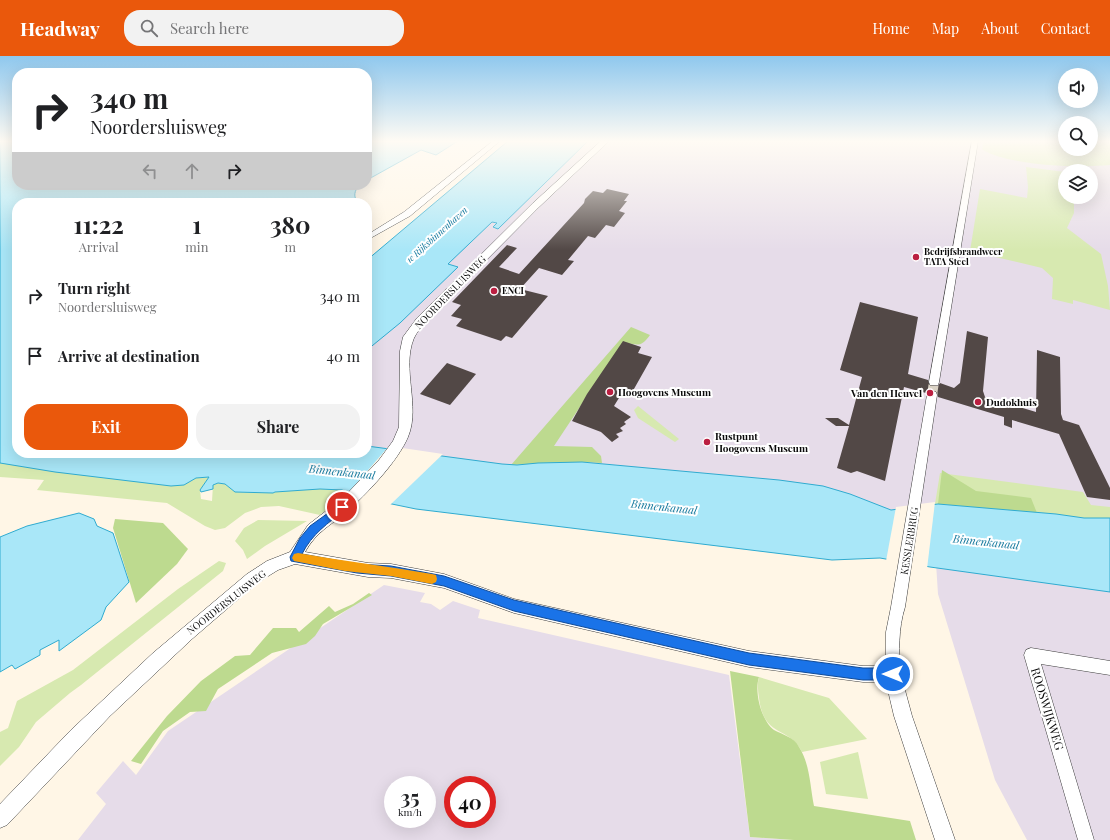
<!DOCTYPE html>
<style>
body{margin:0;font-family:"Playfair Display",serif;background:#f2f2f2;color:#202124;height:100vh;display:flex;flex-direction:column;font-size:15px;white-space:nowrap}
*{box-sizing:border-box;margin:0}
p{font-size:13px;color:#757577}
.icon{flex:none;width:22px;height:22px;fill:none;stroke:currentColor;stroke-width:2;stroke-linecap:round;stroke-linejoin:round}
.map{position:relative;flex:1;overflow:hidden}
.sheet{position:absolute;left:12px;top:142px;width:360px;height:260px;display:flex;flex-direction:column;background:#fff;border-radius:16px;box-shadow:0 4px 16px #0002}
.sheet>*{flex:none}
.top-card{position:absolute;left:12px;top:12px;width:360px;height:122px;border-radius:16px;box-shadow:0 4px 16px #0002;background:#fff;color:#202124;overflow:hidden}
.controls{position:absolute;left:1058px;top:12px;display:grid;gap:8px}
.controls a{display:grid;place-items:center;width:40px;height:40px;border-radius:50%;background:#fff;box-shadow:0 4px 16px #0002;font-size:20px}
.speed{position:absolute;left:384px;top:720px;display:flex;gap:8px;font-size:20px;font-weight:700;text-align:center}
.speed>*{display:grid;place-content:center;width:52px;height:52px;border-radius:50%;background:#fff;box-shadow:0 4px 16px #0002;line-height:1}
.speed small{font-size:10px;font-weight:400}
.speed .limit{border:6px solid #d22;background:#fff;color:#111}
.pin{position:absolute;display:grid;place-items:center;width:34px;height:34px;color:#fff;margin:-17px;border:2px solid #fff;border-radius:50%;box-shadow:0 1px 4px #0007}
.me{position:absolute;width:44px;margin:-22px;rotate:270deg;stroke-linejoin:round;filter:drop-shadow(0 0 3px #0008)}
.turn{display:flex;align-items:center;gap:14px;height:84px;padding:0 12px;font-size:18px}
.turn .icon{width:52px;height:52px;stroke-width:2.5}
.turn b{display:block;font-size:28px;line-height:34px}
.lanes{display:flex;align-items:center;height:38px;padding:0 12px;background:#0003;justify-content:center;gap:20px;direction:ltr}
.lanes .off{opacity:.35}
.eta{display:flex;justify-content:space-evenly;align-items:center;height:68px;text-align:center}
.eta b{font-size:24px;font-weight:700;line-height:28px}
.cta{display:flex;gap:8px;margin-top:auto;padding:8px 12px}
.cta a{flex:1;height:46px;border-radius:16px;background:#ea580c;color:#fff;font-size:16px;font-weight:700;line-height:46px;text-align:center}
.cta a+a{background:#f2f2f2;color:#202124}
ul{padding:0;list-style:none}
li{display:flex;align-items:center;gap:12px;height:60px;padding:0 12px}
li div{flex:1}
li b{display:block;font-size:15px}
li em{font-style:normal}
header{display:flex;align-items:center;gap:24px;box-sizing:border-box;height:56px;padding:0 20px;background:#ea580c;color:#fff}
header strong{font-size:19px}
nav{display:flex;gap:22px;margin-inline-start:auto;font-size:14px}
.search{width:280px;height:36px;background:#f2f2f2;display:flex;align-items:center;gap:10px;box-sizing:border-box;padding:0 14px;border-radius:16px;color:#757577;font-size:15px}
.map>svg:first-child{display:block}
.industrial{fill:#e6dce9;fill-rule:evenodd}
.green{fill:#d7e9b0}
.forest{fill:#bdda8f}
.water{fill:#a9e7f8;stroke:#2fabd0}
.pier{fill:#fff6e6}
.building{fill:#524846}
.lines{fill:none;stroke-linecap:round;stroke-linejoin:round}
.minor-tunnel{stroke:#dad2c5;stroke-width:10;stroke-dasharray:10 4.5;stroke-linecap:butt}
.minor-casing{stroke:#3c3c3c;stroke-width:1}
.tertiary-casing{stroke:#3c3c3c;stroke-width:1}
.minor{fill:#fff;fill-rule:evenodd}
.tertiary{fill:#fff;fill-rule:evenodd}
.route{fill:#1a73e8;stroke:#114b97}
.slow{fill:#f59e0b}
.poi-dot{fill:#bb1f41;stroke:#fff;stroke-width:1.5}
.labels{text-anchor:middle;stroke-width:4;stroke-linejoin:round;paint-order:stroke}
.far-water-label{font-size:9px;font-style:italic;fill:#11779c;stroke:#fff}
.far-poi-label{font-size:9px;font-weight:bold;fill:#090909;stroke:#fff;text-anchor:start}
.street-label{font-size:10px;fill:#090909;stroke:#fff}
.poi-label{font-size:10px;font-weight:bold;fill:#090909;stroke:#fff;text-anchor:start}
.water-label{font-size:11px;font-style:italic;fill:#11779c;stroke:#fff}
.near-street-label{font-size:12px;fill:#090909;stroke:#fff}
</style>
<header>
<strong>Headway</strong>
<div class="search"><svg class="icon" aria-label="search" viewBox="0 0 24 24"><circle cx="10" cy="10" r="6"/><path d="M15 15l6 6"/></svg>Search here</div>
<nav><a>Home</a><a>Map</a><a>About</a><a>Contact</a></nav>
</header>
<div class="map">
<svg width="1110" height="784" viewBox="0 0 1110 784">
<rect width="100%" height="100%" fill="#fff6e6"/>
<g class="industrial">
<path d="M 575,85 L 1065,85 L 1065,93 L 1091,93 L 1091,85 L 1110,85 L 1110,784 L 1027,784 L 995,724 L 938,538 L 935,492 L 367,397 L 367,281 ZM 1065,115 L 1091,115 L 1091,141 L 1065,141 Z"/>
<path d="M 384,529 L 425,537 L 420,546 L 431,548 L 440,554 L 453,545 L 480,554 L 478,562 L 729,619 L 750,781 L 794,784 L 78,784 L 106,748 L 96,737 L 123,705 L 136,719 L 168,675 ZM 393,729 L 427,729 L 427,763 L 393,763 ZM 453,729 L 487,729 L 487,763 L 453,763 Z"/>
</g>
<g class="green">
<path d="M 984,85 L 1065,85 L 1065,93 L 1091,93 L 1091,85 L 1110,85 L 1110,109 C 1078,112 1011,110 983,94 L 982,93 Z"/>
<polygon points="1026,111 1065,116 1065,141 1074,141 1074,157 1067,172 1101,198 1108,230 1110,254 1073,244 1073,248 1052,243 1053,222 1042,212 970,195 980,133 1027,142 1028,131"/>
<polygon points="638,350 679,383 675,386 638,362 634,354"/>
<path d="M 0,405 L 184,429 L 196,422 L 209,421 L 200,434 L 201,443 L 212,445 L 213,429 L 218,427 L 225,428 L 235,436 L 273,437 L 275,436 C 298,434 327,429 349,436 L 320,459 L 279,450 L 261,451 L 245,457 L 225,472 L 215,474 L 205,470 L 167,447 L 37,434 L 44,424 L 0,421 Z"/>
<polygon points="940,417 1083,436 1091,449 1110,451 1110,462 1084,462 1056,458 935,448"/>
<polygon points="258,464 307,465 265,490 247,503 243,494 235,485 244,472"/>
<polygon points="219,505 226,507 223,515 81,629 70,637 36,666 19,691 0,710 0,676 8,672 17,645 73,614 178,533"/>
<path d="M 759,621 L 829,642 L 867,683 L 802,696 C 789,669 764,683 759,642 C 758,635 757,628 759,621 Z"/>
<polygon points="858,696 868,743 826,738 820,706"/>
</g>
<g class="forest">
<path d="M 631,271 L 650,279 C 641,292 637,289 623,286 L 554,390 L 592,391 L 601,400 L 602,407 L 582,406 L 511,409 Z"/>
<polygon points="942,414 976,435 1031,442 1037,457 938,448"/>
<polygon points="115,463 163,467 188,493 177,508 136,547 113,472"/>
<polygon points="369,537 372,539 323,568 315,580 306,588 272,597 218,633 206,655 190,656 163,675 141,708 131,705 167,660 201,625 235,600 250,599 273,572 296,572 299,576 329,550 335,556 353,548"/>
<path d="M 730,615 L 759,621 C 754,636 761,664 774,674 C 783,679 794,681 799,691 C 810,708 810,730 814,750 L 910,765 L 916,784 L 794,784 L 750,781 Z"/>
</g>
<g class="water">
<path d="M 0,85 L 17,85 L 17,129 L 360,129 C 354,134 353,141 358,147 L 17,147 L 17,397 L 367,397 L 367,390 L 502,408 L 517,409 L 538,407 L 582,406 L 779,424 L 823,430 L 850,438 L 891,454 L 938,448 L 1056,458 L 1084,462 L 1110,462 L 1110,536 L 930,511 L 880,502 L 832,504 L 416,453 L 358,441 L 342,434 L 320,433 L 275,436 L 273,437 L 235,436 L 225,428 L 218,427 L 213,429 L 213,433 L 201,436 L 200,434 L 209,421 L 196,422 L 184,429 L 171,430 L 55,416 L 0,407 Z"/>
<polygon points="367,85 458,85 436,99 421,94 367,124"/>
<polygon points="508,85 588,85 498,173 493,171 497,167 492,166 448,208 458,211 400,267 367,294 367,204"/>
<polygon points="79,457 94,463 97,470 113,477 129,526 106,551 101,564 59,595 59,584 40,594 40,599 15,613 12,609 0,616 0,481 27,470"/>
</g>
<g class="pier">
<polygon points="389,390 443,398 389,450 357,443 349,436"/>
<polygon points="935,446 927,513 886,505 896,451"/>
</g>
<g class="building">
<polygon points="607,133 629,138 624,145 627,145 619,155 625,157 614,171 606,169 595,182 588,180 568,204 574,205 562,219 539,212 520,233 548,240 512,282 506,280 501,285 456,270 462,263 451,260 461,249 452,246 507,189 517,192 499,211 519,218 584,147 585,143 593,135 603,137"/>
<polygon points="860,246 918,261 908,318 928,324 930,330 938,330 940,327 954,332 960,327 967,275 988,281 983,335 985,341 1036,356 1037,294 1060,301 1061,358 1063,364 1079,369 1110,432 1110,444 1087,441 1059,378 1012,364 1012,372 1004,369 1004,361 938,341 937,336 932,334 928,335 926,337 904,331 885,425 857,415 851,417 837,412 849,370 836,370 825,362 838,362 849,369 862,321 840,314"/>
<polygon points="623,285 641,291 638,297 652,301 630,340 622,337 614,350 631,361 624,366 626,368 620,372 623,375 616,378 619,381 612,386 601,376 572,365 587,338"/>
<polygon points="447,307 476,318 450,349 420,338"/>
</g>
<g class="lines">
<polyline class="minor-tunnel" points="932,339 934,326"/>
<g class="minor-casing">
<g id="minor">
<polygon points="493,85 500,85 410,160 367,184 367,179 404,156"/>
<polygon points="972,85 978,85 939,326 938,329 930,329 929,326"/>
<path d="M 932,335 L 936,336 L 937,339 L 905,551 C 898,573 899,595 900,618 L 898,623 L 893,625 L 888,623 L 886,618 L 886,576 L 891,551 L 927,339 L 928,336 Z"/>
<polygon points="1031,592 1110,605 1110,619 1041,608 1094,784 1078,784 1024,599 1026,594"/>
</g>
</g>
<g class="tertiary-casing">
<path id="tertiary" d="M 601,85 L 609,85 L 538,152 L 425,266 C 421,271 417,276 414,282 C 401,313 421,350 408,381 C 398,405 366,439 346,456 C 329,471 317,475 305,496 L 368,507 L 391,508 L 444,518 L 514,543 L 749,595 L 863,610 L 893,610 L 899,612 L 912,660 L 955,784 L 935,784 L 894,660 L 886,626 L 863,626 L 749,611 L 514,557 L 444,532 L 391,522 L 368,521 L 295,508 L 278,514 L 257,527 L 192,583 L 110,660 L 7,769 L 0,772 L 0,748 L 71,674 L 153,597 L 247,518 L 267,505 L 290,496 L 308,469 L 344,441 L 379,404 L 393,385 L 399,371 L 400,295 L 403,281 L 417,262 L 532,148 Z"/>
</g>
<use href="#minor" class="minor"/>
<use href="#tertiary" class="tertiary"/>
</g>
<linearGradient id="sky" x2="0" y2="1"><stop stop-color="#8fc8ee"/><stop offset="0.44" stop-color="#fffbf4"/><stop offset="1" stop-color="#fffbf4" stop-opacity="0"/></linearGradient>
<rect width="1110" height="194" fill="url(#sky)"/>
<path class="route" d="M 342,447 L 345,448 L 347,451 L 345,454 C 328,467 312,478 302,498 L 357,508 L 391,510 L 444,520 L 514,544 L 749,597 L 863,612 L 893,612 L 897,614 L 899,618 L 897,622 L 893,624 L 863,624 L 749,609 L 514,555 L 444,530 L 391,520 L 357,517 L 291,505 L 290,501 L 300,482 L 310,470 Z"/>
<path class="slow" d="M 298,497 C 342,505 387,510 432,518 L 436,519 L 437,523 L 436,526 L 432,528 L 391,520 L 345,515 L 294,505 L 292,502 L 294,498 Z"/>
<g class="poi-dot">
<circle cx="916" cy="201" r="4"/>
<circle cx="494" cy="235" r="4"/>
<circle cx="610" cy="336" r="4"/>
<circle cx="930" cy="337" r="4"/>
<circle cx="978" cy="346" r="4"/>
<circle cx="707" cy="386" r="4"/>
</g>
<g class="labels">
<g class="far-water-label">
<text transform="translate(437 179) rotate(-42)" y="3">1e Rijksbinnenhaven</text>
</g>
<g class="far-poi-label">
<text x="924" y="199">Bedrijfsbrandweer<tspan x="924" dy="10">TATA Steel</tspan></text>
<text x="502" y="238">ENCI</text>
</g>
<g class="street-label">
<text transform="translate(450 236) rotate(-46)" y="4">NOORDERSLUISWEG</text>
<text transform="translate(909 485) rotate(-81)" y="4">KESSLERBRUG</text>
<text transform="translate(226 546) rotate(-38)" y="4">NOORDERSLUISWEG</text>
</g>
<g class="poi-label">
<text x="618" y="340">Hoogovens Museum</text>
<text x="922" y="341" text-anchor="end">Van den Heuvel</text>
<text x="986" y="350">Dudokhuis</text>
<text x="715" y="384">Rustpunt<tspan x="715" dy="12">Hoogovens Museum</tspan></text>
</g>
<g class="water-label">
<text transform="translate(342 416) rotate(6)" y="4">Binnenkanaal</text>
<text transform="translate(664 451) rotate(6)" y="4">Binnenkanaal</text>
<text transform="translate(986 486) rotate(6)" y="4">Binnenkanaal</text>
</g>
<g class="near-street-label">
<text transform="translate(1047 653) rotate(73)" y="4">ROOSWIJKWEG</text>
</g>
</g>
</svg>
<div class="controls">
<a><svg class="icon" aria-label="sound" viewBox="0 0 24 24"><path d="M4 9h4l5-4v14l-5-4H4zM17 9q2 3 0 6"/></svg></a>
<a><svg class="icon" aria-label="search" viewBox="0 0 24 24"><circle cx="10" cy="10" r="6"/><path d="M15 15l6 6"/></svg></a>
<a><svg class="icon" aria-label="layers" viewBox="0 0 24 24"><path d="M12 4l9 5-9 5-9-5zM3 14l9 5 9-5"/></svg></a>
</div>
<div class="speed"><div>35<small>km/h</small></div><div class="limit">40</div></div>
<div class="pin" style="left:342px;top:451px;background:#d93025"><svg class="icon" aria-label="arrive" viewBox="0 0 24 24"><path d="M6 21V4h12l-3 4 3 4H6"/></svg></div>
<svg class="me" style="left:893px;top:618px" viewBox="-20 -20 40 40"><circle r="17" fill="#1a73e8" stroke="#fff" stroke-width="3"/><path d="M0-11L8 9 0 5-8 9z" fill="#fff"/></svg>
<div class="top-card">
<div class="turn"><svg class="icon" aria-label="right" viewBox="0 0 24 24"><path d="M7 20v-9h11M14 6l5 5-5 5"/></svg><div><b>340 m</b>Noordersluisweg</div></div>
<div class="lanes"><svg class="icon off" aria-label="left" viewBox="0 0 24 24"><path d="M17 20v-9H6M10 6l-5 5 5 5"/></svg><svg class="icon off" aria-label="ahead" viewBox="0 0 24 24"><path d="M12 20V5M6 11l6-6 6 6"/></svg><svg class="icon" aria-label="right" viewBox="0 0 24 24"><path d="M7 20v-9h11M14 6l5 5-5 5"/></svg></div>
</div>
<section class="sheet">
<div class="eta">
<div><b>11:22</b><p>Arrival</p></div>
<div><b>1</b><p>min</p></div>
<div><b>380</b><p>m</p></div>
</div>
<ul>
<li><svg class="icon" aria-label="right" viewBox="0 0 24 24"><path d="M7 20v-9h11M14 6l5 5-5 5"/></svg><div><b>Turn right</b><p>Noordersluisweg</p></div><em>340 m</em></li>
<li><svg class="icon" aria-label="arrive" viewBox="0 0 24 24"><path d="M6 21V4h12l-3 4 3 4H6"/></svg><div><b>Arrive at destination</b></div><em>40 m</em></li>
</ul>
<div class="cta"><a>Exit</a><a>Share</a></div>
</section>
</div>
